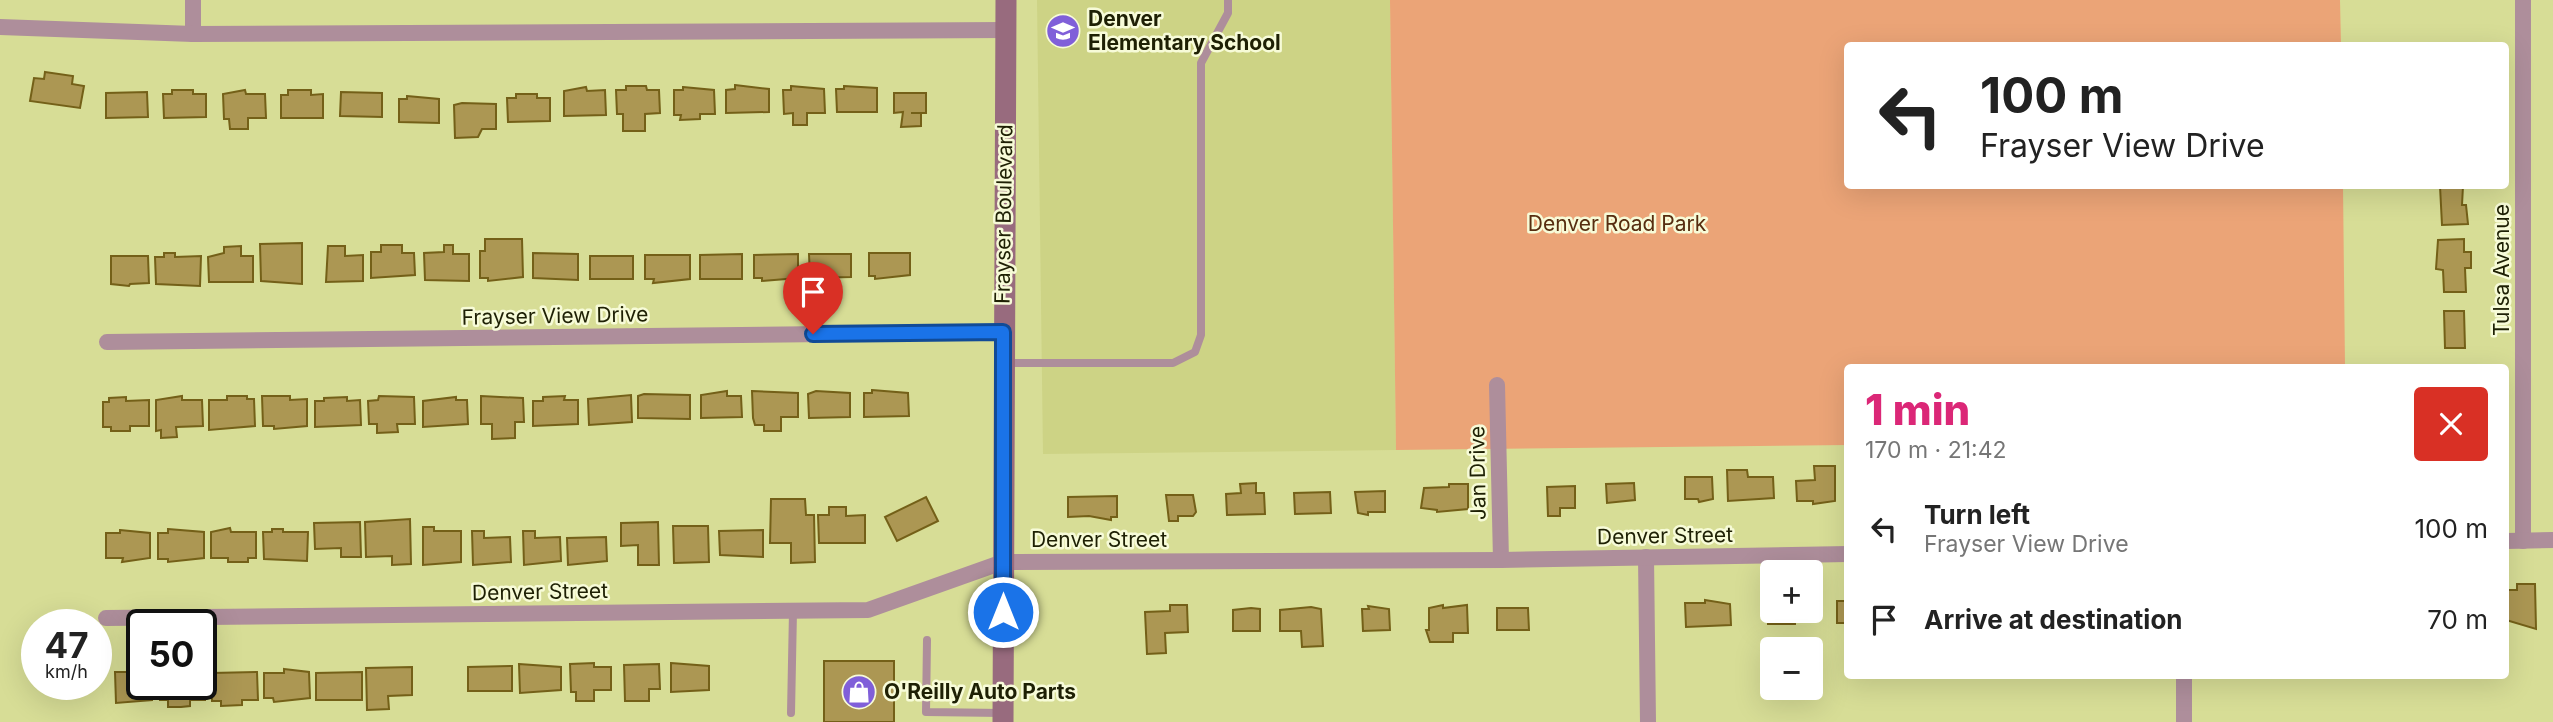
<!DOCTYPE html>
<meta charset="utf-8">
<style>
body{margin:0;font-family:Inter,sans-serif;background:#f2f2f2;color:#222;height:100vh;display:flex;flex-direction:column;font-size:26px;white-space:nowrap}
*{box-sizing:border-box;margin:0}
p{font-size:23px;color:#767676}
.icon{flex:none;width:38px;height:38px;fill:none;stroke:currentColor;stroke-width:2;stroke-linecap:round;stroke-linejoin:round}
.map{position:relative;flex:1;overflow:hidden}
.details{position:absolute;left:1844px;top:364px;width:665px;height:315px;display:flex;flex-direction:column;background:#fff;border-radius:7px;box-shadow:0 7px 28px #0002}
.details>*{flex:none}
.hud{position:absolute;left:1844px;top:42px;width:665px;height:147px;border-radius:7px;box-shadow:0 7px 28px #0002;background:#fff;color:#222;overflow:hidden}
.buttons{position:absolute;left:1760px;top:560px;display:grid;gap:14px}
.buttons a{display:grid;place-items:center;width:63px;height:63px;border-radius:7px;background:#fff;box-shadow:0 7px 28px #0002;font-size:35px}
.speed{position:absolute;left:21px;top:609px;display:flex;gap:14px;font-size:35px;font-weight:700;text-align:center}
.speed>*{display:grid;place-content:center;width:91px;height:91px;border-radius:50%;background:#fff;box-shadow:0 7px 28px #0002;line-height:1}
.speed small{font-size:18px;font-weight:400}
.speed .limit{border:4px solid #111;border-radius:10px;background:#fff;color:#111}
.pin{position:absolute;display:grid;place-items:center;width:60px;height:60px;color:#fff;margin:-72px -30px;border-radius:50% 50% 50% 0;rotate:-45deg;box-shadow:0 0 7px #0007}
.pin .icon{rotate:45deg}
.me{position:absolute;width:77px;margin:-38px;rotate:0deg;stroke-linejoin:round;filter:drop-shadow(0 0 5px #0008)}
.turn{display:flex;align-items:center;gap:24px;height:147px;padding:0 21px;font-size:32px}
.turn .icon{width:91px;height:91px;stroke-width:2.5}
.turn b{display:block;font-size:49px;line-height:60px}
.round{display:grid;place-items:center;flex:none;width:74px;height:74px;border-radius:7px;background:#f2f2f2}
.overview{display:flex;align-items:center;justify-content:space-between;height:119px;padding:0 21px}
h1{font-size:42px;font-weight:800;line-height:52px;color:#db2777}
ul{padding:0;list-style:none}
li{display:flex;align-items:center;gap:21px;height:91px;padding:0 21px}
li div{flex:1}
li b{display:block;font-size:26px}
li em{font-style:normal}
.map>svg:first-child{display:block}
.built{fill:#cdd385}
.park{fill:#eba477}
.building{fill:#ac9753;stroke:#746018;stroke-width:2}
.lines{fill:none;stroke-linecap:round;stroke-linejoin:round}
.lane{stroke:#ae8e9b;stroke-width:8}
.street{stroke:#ae8e9b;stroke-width:16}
.secondary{stroke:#986b7e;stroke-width:21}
.route-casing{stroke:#114b97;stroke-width:18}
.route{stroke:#1a73e8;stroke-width:12}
.labels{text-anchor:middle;stroke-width:5;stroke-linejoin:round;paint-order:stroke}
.poi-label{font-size:21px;font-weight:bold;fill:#1e2004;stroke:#f7fbd8;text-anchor:start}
.street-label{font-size:21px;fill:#1e2004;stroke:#f7fbd8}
.park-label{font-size:21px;fill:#572d10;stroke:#f7fbd8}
</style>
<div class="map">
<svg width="2553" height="722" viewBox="0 0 2553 722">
<rect width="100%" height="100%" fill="#d7dd96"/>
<polygon class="built" points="1037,0 1390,0 1396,450 1043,454"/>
<polygon class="park" points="1390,0 2340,0 2341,45 1848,46 1848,186 2343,186 2345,367 1848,368 1848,445 1396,450"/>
<g class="building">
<polygon points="45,72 73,76 72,84 84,86 80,108 30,101 34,78 44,79"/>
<polygon points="735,85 769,89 769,112 726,113 726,90 735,89"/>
<polygon points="626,86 646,86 647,90 659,90 660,113 645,114 645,131 623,131 623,114 617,114 616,90 626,90"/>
<polygon points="791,86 824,89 825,113 807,113 807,125 793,125 793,113 784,114 783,90 791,90"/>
<polygon points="844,86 877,88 877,112 837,112 836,89 844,89"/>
<polygon points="586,87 587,91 605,90 606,115 564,116 564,91"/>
<polygon points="683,87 714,90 715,114 700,114 700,119 680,120 681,115 674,115 674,90 683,90"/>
<polygon points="172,90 193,90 193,94 206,94 206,117 164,118 163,94 172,94"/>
<polygon points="245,90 246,94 265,94 266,118 248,118 248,129 230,129 229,119 224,119 223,94"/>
<polygon points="288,90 311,90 311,95 323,94 323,118 281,118 281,95 288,95"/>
<polygon points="147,92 148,117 106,118 106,93"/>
<polygon points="341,92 382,93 382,117 340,116"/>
<polygon points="894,93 926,93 926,113 911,113 921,113 921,126 901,127 903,112 894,113"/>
<polygon points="516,94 537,94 537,98 550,98 550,121 508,122 507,98 516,98"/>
<polygon points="407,96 439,99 439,123 399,122 399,99 407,99"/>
<polygon points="462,103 496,104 496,129 482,129 478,137 455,138 454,105"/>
<polygon points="2440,186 2463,186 2462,205 2466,205 2468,224 2442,225"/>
<polygon points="485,239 522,239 523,277 488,281 488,278 480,278 480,251 485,251"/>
<polygon points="2464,239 2464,252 2471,252 2471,268 2465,268 2466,292 2444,292 2443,270 2436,269 2438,240"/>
<polygon points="302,243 302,284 261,281 260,244"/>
<polygon points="381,245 402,245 402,253 414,253 415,275 371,278 371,252 381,252"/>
<polygon points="444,245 453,245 453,254 469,254 469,281 425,280 424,253 444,252"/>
<polygon points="241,246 241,256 253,256 253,282 209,282 208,257 224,253 224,247"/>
<polygon points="328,246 345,246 345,256 363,255 363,281 326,282"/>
<polygon points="164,253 175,253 175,257 201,256 200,286 156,284 155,257 164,257"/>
<polygon points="533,253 578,254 578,280 533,278"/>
<polygon points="869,253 910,253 910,275 875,279 875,276 869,276"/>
<polygon points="742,254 742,279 700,279 700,255"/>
<polygon points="798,254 798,278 762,281 762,278 754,278 754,255"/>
<polygon points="809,254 851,254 851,277 810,278"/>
<polygon points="645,255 690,255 690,279 653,283 654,279 645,279"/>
<polygon points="111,256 148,256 149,283 130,284 129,286 111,284"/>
<rect x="590" y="256" width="43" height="23"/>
<polygon points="2444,311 2464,311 2465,348 2445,348"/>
<polygon points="872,390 908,393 909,416 864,417 864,393 872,393"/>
<polygon points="727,391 727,396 741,396 742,417 701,418 701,395"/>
<polygon points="752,391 798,393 798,417 781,417 781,431 764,431 764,425 755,425 753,418"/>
<polygon points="816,391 850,393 850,417 809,418 808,394"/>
<polygon points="644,394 690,395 690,419 638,418 638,396"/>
<polygon points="631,395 632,422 589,425 588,399"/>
<polygon points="182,396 182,400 202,400 203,426 176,427 177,437 161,438 161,430 156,431 156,400"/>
<polygon points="227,396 247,396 247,399 254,399 255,426 209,430 209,400 227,400"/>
<polygon points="262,396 290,396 290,400 307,399 307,426 274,429 274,426 263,426"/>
<polygon points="379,396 414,397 415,424 397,424 398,432 377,433 377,424 369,424 368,401 378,400"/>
<polygon points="481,396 523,398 524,422 515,422 515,438 492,439 492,424 481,424"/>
<polygon points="565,396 564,400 578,400 578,424 533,426 533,401 543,401 543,397"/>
<polygon points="126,397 126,401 149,400 149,426 130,426 130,431 111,431 111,427 103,427 103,402 109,402 109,398"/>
<polygon points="347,397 347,401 360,400 361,425 315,427 315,401 324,401 324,398"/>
<polygon points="456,397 456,400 467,400 468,424 423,427 423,401"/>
<polygon points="1814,466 1835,466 1835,501 1813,504 1813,501 1797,501 1796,481 1815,480"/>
<polygon points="1727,470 1747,470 1748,477 1773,477 1774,498 1728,501"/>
<polygon points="1685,477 1712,477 1713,499 1699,502 1698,499 1685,499"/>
<polygon points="1256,483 1256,493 1264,493 1265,514 1227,515 1226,494 1241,493 1240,484"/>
<polygon points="1634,483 1635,500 1607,503 1606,484"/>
<polygon points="1449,484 1468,484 1468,509 1437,512 1437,510 1421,508 1424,488 1449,487"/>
<polygon points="1575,486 1575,508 1560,508 1560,516 1548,516 1547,487"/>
<polygon points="1385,491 1385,512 1368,512 1368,515 1358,513 1355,492"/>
<polygon points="1330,492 1331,513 1295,514 1294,493"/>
<polygon points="1166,495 1193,495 1196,512 1193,516 1178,516 1178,521 1169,521"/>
<polygon points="1117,496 1117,517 1111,517 1111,520 1089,516 1068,517 1068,497"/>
<polygon points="926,497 938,521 897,541 885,517"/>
<polygon points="771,499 805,499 806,515 814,515 815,562 791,563 791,543 770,543"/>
<polygon points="829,507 846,507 846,516 865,515 865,543 819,543 818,515 829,515"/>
<polygon points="410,519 411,564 392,565 392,556 366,557 365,522"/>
<polygon points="360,522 361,557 341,557 341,548 315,549 314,523"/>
<polygon points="658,522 659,565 638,565 638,545 621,546 621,523"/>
<polygon points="673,526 708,526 709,562 674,563"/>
<polygon points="423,527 434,527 434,531 461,531 461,562 423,565"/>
<polygon points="230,528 231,532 256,532 256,558 248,558 248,562 228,562 228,558 211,558 211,532"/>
<polygon points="168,529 204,532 204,558 168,562 168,559 158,559 158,533 168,533"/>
<polygon points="272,529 283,529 283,532 308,532 307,561 264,559 263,532 272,532"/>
<polygon points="120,530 150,533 150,558 122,562 123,558 106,558 106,533 120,533"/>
<polygon points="763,530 763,557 720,555 719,531"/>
<polygon points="472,531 484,531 484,538 510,537 511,562 473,565"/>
<polygon points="523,531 535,531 535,538 560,537 561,561 524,565"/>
<polygon points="606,537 607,561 568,565 567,538"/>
<polygon points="2517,584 2535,584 2536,629 2506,620 2506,590 2517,590"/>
<polygon points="1705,600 1730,604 1731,625 1686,627 1685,603 1705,603"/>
<rect x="1837" y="601" width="11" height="22"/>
<polygon points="1768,603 1773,603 1773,611 1795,611 1795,624 1768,624 1768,612 1764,613"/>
<polygon points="1170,605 1187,605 1188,632 1165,633 1166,653 1147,654 1145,612 1170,611"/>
<polygon points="1443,605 1443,608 1467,605 1468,633 1453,633 1453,642 1430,642 1426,630 1429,630 1429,608"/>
<polygon points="1368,606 1389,609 1390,630 1363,631 1362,609 1369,609"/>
<polygon points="1311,607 1321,609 1323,646 1302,647 1301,631 1280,631 1280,610"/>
<polygon points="1251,608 1260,609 1260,631 1233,631 1233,610"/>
<polygon points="1497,608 1528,608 1529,630 1497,630"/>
<rect x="824" y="661" width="70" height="61"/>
<polygon points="594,663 594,667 611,667 611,690 594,690 594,701 576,701 576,692 571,692 570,664"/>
<polygon points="671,663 709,666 709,690 671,692"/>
<polygon points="519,664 561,667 561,690 520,693"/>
<polygon points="659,664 660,689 649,689 649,701 625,701 624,665"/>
<polygon points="512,666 512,691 468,691 468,667"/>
<polygon points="412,667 412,695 388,696 389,709 367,710 366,668"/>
<polygon points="284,669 309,672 310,698 274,702 273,698 264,698 264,673 284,673"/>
<polygon points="201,670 204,673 205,700 190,700 190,706 181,707 168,707 168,700 160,700 159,684 201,684"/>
<polygon points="115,672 142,672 142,684 152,684 152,700 116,703"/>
<polygon points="257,672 258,700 242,700 242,705 221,706 221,701 212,701 212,673"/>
<polygon points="362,672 362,700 316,700 316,673"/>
</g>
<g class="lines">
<g class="lane">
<polyline points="1006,363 1173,363 1195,352 1201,335 1201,63 1228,13 1228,0"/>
<polyline points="927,640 926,712 1002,713"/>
<polyline points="791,713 793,611"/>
</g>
<g class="street">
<polyline points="193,0 193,34"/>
<polyline points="2523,0 2523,541"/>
<polyline points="0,27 193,34 1006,30"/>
<polyline points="107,342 1003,332"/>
<polyline points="1497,385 1501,560"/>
<polyline points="2506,541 2553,540"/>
<polyline points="1646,557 1648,722"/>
<polyline points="106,618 868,610 1003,562 1501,560 1848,554"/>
<polyline points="2184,676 2184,722"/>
</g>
<polyline class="secondary" points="1003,722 1006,0"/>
</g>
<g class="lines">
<g class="route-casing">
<polyline id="route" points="813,334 1003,332 1003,612"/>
</g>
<use href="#route" class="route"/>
</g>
<defs>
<g id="school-disc" transform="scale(1.75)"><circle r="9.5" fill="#805fd9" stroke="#f7fbd8"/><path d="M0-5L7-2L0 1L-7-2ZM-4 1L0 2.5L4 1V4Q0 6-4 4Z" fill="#fff"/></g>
<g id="shop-disc" transform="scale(1.75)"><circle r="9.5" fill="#805fd9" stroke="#f7fbd8"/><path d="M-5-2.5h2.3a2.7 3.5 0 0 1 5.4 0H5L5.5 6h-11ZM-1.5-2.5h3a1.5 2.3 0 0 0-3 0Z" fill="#fff"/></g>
</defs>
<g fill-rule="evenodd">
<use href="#school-disc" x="1063" y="31"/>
<use href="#shop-disc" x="859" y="692"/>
</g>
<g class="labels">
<g class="poi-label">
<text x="1088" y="26">Denver<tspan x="1088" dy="24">Elementary School</tspan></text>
<text x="884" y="699">O'Reilly Auto Parts</text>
</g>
<g class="street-label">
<text transform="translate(1004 214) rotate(-89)" y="7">Frayser Boulevard</text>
<text transform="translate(2502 270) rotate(-90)" y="7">Tulsa Avenue</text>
<text transform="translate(555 316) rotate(-1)" y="7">Frayser View Drive</text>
<text transform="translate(1478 473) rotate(-91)" y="7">Jan Drive</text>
<text transform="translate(1665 536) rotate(-1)" y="7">Denver Street</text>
<text x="1099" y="547">Denver Street</text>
<text transform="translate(540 592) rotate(-1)" y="7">Denver Street</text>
</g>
<g class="park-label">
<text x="1617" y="231">Denver Road Park</text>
</g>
</g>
</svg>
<div class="buttons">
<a>+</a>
<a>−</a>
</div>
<div class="speed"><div>47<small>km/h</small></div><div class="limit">50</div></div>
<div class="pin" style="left:813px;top:334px;background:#d93025"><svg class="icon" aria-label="arrive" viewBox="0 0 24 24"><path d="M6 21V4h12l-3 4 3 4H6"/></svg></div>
<svg class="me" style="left:1003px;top:612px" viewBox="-20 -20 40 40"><circle r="17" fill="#1a73e8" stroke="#fff" stroke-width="3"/><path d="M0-11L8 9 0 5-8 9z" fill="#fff"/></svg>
<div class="hud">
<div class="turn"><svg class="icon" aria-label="left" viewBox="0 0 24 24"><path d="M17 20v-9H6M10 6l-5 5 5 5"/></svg><div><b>100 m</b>Frayser View Drive</div></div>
</div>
<section class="details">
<div class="overview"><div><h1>1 min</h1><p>170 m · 21:42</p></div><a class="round" style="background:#d93025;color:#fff"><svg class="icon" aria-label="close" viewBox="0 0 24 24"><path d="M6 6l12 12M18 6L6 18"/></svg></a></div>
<ul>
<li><svg class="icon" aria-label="left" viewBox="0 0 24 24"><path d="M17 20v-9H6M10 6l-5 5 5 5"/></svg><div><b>Turn left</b><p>Frayser View Drive</p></div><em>100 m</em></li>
<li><svg class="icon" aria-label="arrive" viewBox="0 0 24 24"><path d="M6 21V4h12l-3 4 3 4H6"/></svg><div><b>Arrive at destination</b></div><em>70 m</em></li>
</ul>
</section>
</div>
